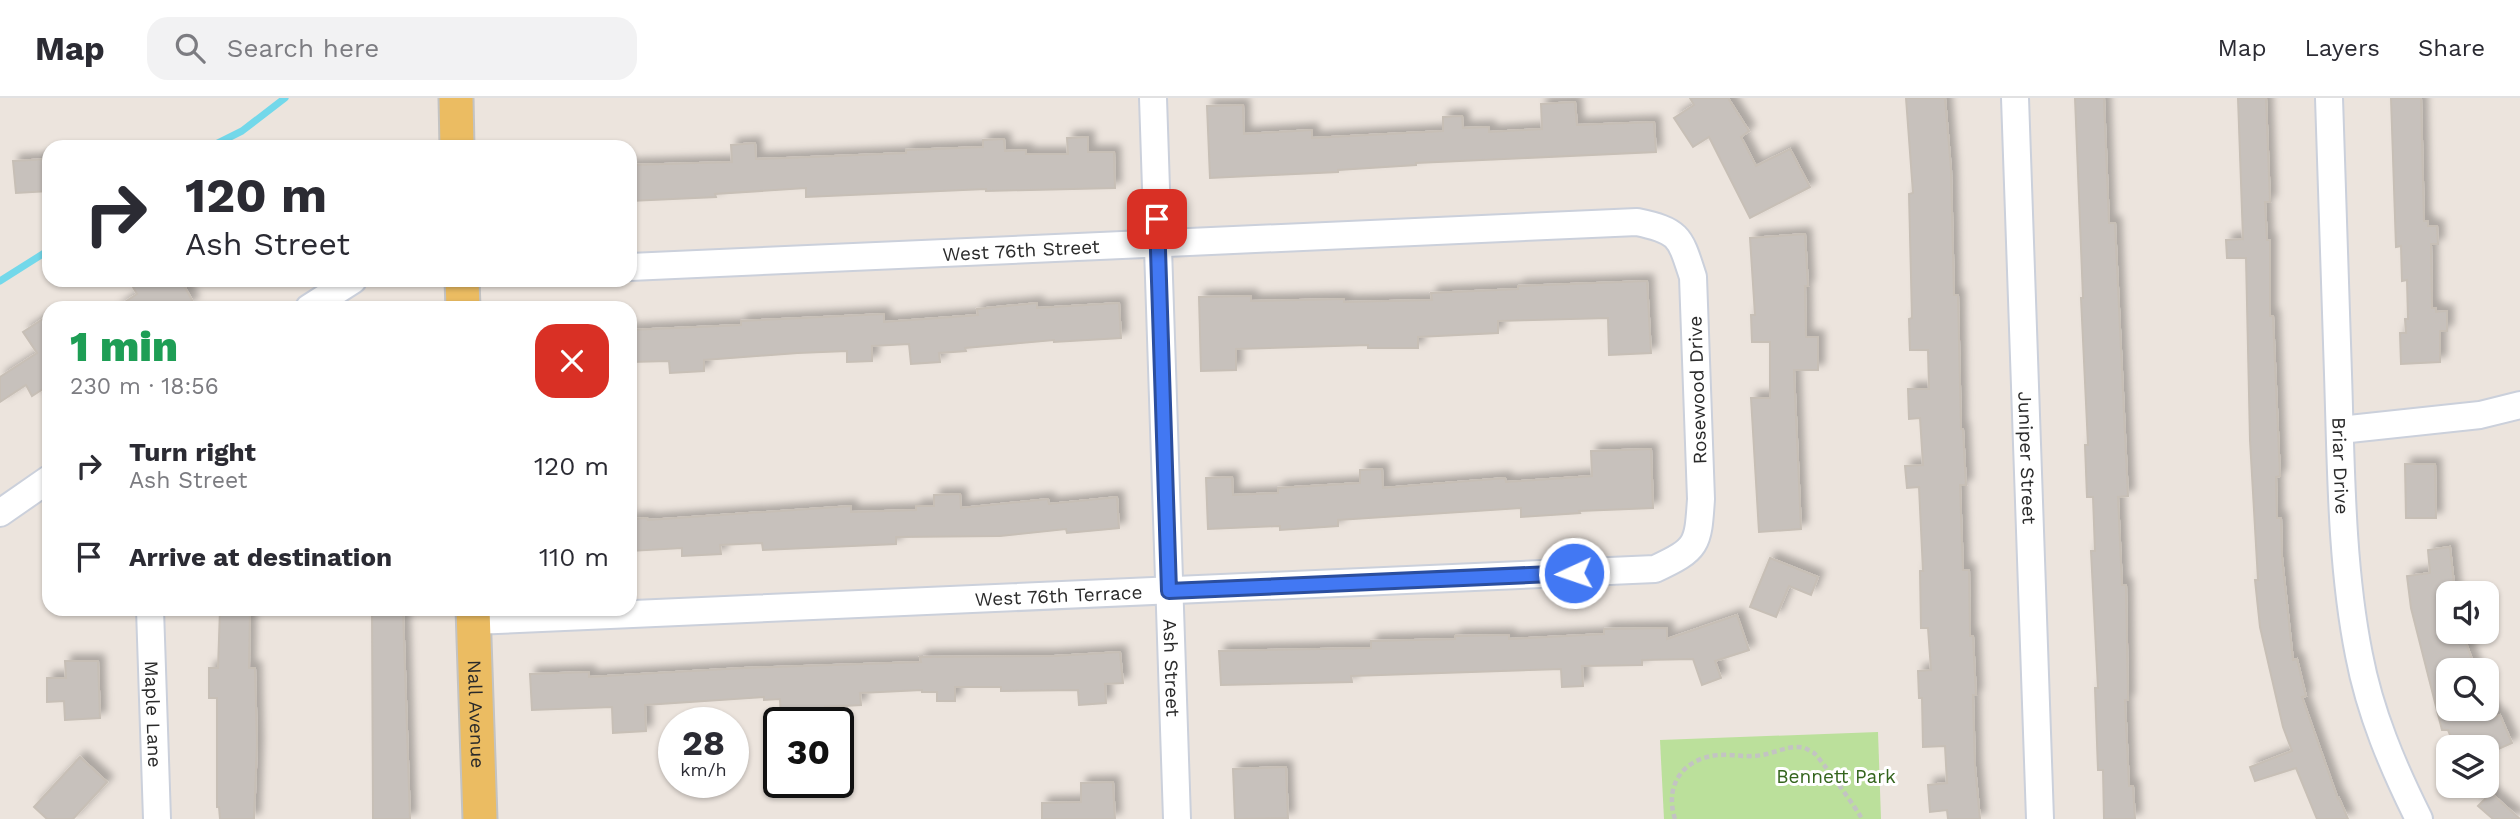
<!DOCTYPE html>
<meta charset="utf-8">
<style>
body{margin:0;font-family:"Work Sans",sans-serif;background:#f2f2f3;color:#2b2b33;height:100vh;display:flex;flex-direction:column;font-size:26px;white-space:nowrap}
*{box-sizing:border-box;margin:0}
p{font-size:23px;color:#7c7c81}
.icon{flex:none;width:38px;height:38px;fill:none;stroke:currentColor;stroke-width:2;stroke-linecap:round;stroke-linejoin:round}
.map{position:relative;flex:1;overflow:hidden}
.details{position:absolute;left:42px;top:203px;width:595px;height:315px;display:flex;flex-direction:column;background:#fff;border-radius:21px;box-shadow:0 2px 5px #0004}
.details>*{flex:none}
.banner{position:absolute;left:42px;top:42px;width:595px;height:147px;border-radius:21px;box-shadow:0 2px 5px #0004;background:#fff;color:#2b2b33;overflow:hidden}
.tools{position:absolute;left:2436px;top:483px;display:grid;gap:14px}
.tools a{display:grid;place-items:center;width:63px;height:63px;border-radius:14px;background:#fff;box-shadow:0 2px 5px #0004;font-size:35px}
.speed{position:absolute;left:658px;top:609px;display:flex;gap:14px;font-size:35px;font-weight:700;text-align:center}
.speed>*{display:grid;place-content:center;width:91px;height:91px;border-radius:50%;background:#fff;box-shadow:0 2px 5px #0004;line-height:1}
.speed small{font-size:18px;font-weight:400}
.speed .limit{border:4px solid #111;border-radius:10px;background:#fff;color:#111}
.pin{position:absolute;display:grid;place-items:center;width:60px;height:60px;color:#fff;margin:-30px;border-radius:14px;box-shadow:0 4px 10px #0006}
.me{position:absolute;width:77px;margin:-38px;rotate:267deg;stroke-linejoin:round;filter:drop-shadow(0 0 5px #0008)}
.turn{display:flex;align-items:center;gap:24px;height:147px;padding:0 28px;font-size:32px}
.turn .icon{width:91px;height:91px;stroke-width:2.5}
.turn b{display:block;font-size:49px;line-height:60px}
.round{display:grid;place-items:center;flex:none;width:74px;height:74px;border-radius:21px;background:#f2f2f3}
.summary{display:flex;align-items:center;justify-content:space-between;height:119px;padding:0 28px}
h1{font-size:42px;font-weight:800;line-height:52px;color:#1e9e55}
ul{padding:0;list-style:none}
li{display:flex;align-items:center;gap:21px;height:91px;padding:0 28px}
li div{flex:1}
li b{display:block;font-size:26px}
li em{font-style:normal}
header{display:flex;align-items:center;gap:42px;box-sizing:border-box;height:98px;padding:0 35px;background:#fff;border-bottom:2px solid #e1e1e2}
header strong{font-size:33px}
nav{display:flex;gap:38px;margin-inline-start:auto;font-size:24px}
.search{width:490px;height:63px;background:#f2f2f3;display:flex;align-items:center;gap:18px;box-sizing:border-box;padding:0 24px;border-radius:21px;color:#7c7c81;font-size:26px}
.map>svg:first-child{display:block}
.green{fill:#bbe09b}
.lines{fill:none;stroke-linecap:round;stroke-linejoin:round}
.stream{stroke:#73d8ea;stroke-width:7}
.building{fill:#c7c1bc;stroke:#c7bfb6;stroke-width:2;filter:url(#shadow)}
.minor-casing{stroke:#cbd0db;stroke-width:30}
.major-casing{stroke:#c3c3c3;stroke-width:37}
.path{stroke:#c3c3c3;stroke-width:4.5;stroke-dasharray:5 3.5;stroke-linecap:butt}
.minor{stroke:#fff;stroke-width:26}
.major{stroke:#ebbc62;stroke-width:33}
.route-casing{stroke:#2b4e9e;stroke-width:18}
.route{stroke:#4278f3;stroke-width:12}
.labels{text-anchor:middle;stroke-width:6;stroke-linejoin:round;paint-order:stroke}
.street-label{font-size:19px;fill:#2a2a2a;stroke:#fff}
.park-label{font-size:19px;fill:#34651d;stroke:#fff}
</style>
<header>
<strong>Map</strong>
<div class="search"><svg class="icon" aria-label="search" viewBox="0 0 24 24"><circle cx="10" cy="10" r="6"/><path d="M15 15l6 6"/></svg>Search here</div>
<nav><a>Map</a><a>Layers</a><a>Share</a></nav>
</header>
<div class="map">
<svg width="2520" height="721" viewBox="0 0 2520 721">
<defs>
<filter id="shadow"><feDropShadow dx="6" dy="-6" stdDeviation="3.5" flood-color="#0004"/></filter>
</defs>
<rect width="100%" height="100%" fill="#ece4dd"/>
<polygon class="green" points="1878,634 1881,721 1664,721 1660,642"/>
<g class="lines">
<g class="stream">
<polyline points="210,49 242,33 285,0"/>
<polyline points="0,183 49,152"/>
</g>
</g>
<g class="building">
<polygon points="1690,0 1728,0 1749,33 1741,39 1756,68 1790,51 1810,89 1750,120 1709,39 1693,49 1674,20 1694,7"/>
<polygon points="1906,0 1945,0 1951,71 1954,197 1958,197 1961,331 1963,331 1966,387 1960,387 1963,472 1969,472 1970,538 1973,538 1976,597 1973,597 1975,668 1980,721 1948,721 1947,712 1930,714 1928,687 1947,685 1945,648 1923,649 1922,600 1919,600 1918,573 1931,572 1928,530 1921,530 1920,473 1923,473 1919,389 1907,390 1905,368 1923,367 1920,320 1909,321 1908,291 1929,291 1928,252 1910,252 1909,221 1912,220 1909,96 1913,95"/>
<polygon points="2075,0 2104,0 2109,125 2115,125 2128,398 2118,399 2122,487 2126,487 2128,602 2125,602 2129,688 2133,688 2135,721 2104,721 2103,672 2098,672 2095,590 2098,590 2091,453 2095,453 2093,399 2087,399 2085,347 2088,347 2081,200 2083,200"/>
<polygon points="2238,0 2266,0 2270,104 2265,104 2267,142 2270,142 2270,218 2273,218 2280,378 2276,379 2277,420 2281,420 2282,459 2293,562 2297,561 2306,598 2302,599 2338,701 2339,700 2348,721 2317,721 2296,670 2255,683 2250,669 2292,653 2283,629 2260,529 2255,482 2258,482 2250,342 2246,160 2227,160 2226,142 2243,141"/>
<polygon points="2391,0 2421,0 2424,123 2428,123 2428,128 2437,128 2438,146 2431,146 2432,210 2436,210 2436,214 2447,213 2447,233 2440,233 2440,264 2401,266 2400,235 2406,235 2405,221 2408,221 2407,182 2402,183 2401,148 2396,149"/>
<polygon points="1575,4 1577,27 1654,24 1656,54 1416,65 1416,67 1338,72 1338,74 1210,80 1207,8 1243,7 1244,36 1312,32 1312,40 1443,33 1443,19 1462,18 1463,30 1489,29 1489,34 1542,31 1541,6"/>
<polygon points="1088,39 1088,54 1114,54 1115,90 986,93 986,91 806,99 806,90 715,96 716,99 630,103 630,67 732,64 731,47 755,45 756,61 786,60 906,55 906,52 983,49 983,42 1004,41 1005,53 1026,52 1026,56 1068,56 1067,40"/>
<polygon points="49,61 49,93 16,95 13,63"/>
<polygon points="1805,136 1808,188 1805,188 1806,239 1818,239 1818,272 1794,272 1801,431 1759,434 1751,300 1770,300 1770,244 1752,244 1751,217 1755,217 1750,140"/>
<polygon points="129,182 181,182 193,204 183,210 116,210 137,196"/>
<polygon points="1647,183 1651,255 1609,257 1608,220 1498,223 1498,235 1418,239 1418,250 1368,250 1368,247 1236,251 1236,272 1201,273 1199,199 1251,198 1251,203 1344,201 1344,204 1432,202 1431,195 1518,191 1518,188"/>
<polygon points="1037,205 1037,210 1119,205 1121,240 1054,244 1054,242 965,250 966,253 939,255 940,264 911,266 909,246 872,248 872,263 847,264 847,253 798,255 704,262 704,273 670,275 669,263 630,264 630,232 741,227 741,223 884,216 884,224 978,217 977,211"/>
<polygon points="49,217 49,287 32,298 26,287 0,304 0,279 37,255 23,234"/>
<polygon points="1651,351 1653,410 1579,413 1580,415 1521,419 1521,410 1338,422 1338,428 1280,432 1280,428 1208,431 1206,380 1232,379 1233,397 1278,395 1278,390 1360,385 1360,372 1382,371 1383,390 1505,380 1506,384 1592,378 1591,353"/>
<polygon points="2405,366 2435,366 2436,420 2406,420"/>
<polygon points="960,396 961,410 1048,401 1049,406 1117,399 1119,430 1067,435 1066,431 1000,438 896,439 896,446 763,452 762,445 720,447 721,456 682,458 682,450 630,453 630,421 647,420 648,422 851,408 851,414 916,412 916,408 934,408 934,397"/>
<polygon points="2450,449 2455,495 2448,495 2448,534 2462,534 2476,572 2448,572 2448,611 2493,611 2496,619 2500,617 2512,645 2487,656 2487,649 2455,649 2448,632 2442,632 2411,510 2407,478 2430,475 2428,452"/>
<polygon points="1770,460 1818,479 1811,497 1789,488 1776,519 1750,509"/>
<polygon points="220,511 250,511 249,570 255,570 257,646 254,721 220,721 219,709 217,709 217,600 209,600 209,570 218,570"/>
<polygon points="372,511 403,511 410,721 373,721"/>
<polygon points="1737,517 1749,552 1715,563 1721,580 1702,587 1693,561 1642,562 1642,567 1582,568 1583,588 1562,589 1561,571 1351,578 1352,584 1221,587 1219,553 1371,550 1371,543 1455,541 1455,538 1509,537 1509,541 1604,536 1604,531 1667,530 1667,541"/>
<polygon points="1120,554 1123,585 1105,586 1106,605 1079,607 1078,592 1001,593 1001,589 955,589 955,603 937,603 937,594 922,594 922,592 860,595 861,607 825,609 825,617 781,620 780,601 764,602 764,599 645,607 646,633 613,635 612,609 532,612 530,576 589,574 589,579 743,570 921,564 920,559 1054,558"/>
<polygon points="65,563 98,563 100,620 65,622 64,603 47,604 47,580 66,580"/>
<polygon points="80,659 107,684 73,721 47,721 34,709"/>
<polygon points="1286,669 1288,720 1235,721 1233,671"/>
<polygon points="1113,684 1115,721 1042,721 1042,705 1081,704 1081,685"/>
<polygon points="2491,695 2520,721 2493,721 2478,708"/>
</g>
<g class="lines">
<g class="minor-casing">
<g id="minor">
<path id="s1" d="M 1153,0 L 1177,721"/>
<path id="s2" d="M 2015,0 L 2040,721"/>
<path id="s3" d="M 2329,0 C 2332,92 2335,184 2338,276 C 2341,368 2341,467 2359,557 C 2370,615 2393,669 2419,721"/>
<polyline points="309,210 353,182"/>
<polyline points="2340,332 2480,317 2520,307"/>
<polyline points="0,415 49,381"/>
<path id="s4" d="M 150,511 L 157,721"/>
<path id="s5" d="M 473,523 L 1655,471 C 1698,451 1698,447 1701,401 L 1693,179 C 1680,139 1680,133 1637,124 L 630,169"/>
</g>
</g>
<g class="major-casing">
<g id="major">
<polyline points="456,0 457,49"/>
<polyline points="462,182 463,210"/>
<path id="s6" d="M 473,511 L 480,721"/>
</g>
</g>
<path class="path" d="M 1675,721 C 1664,687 1683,660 1719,657 C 1733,656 1748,660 1762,657 C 1776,655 1790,646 1805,650 C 1807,651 1812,654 1814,655 C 1820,660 1859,714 1862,721"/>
<use href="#minor" class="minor"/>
<use href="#major" class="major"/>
</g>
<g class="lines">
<g class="route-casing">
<polyline id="route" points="1157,121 1169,493 1574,475"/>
</g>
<use href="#route" class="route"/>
</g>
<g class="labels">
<g class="street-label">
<text transform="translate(1021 152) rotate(-3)" y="7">West 76th Street</text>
<text transform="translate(1697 292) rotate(-92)" y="7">Rosewood Drive</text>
<text dy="7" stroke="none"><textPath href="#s2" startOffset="360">Juniper Street</textPath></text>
<text dy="7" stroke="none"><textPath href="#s3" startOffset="368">Briar Drive</textPath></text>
<text dy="7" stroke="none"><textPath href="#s5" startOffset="586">West 76th Terrace</textPath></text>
<text dy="7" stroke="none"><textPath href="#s1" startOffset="570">Ash Street</textPath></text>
<text dy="7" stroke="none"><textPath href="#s4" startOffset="105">Maple Lane</textPath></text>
<text dy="7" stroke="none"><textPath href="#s6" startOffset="105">Nall Avenue</textPath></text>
</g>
<g class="park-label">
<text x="1836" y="685">Bennett Park</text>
</g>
</g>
</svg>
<div class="tools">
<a><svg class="icon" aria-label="sound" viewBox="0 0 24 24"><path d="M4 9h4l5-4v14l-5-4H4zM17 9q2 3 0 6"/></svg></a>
<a><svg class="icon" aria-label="search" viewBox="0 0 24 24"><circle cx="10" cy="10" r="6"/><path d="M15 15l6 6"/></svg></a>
<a><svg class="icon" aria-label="layers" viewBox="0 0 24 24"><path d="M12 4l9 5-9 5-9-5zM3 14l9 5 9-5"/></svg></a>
</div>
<div class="speed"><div>28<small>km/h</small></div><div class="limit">30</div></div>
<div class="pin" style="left:1157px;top:121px;background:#d93025"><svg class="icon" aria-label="arrive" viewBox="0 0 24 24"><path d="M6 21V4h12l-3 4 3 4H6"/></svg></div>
<svg class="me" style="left:1574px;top:475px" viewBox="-20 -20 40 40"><circle r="17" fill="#4278f3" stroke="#fff" stroke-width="3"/><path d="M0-11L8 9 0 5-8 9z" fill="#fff"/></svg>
<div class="banner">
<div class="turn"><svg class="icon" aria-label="right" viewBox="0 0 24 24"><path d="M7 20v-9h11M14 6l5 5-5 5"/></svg><div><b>120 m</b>Ash Street</div></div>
</div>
<section class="details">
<div class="summary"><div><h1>1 min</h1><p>230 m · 18:56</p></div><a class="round" style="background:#d93025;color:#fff"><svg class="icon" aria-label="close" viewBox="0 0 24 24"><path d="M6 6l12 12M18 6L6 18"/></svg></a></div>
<ul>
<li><svg class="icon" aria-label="right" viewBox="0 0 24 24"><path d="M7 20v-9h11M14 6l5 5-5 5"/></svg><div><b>Turn right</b><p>Ash Street</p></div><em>120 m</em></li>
<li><svg class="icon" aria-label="arrive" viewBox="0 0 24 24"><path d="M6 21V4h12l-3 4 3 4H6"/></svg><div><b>Arrive at destination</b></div><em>110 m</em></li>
</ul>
</section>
</div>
